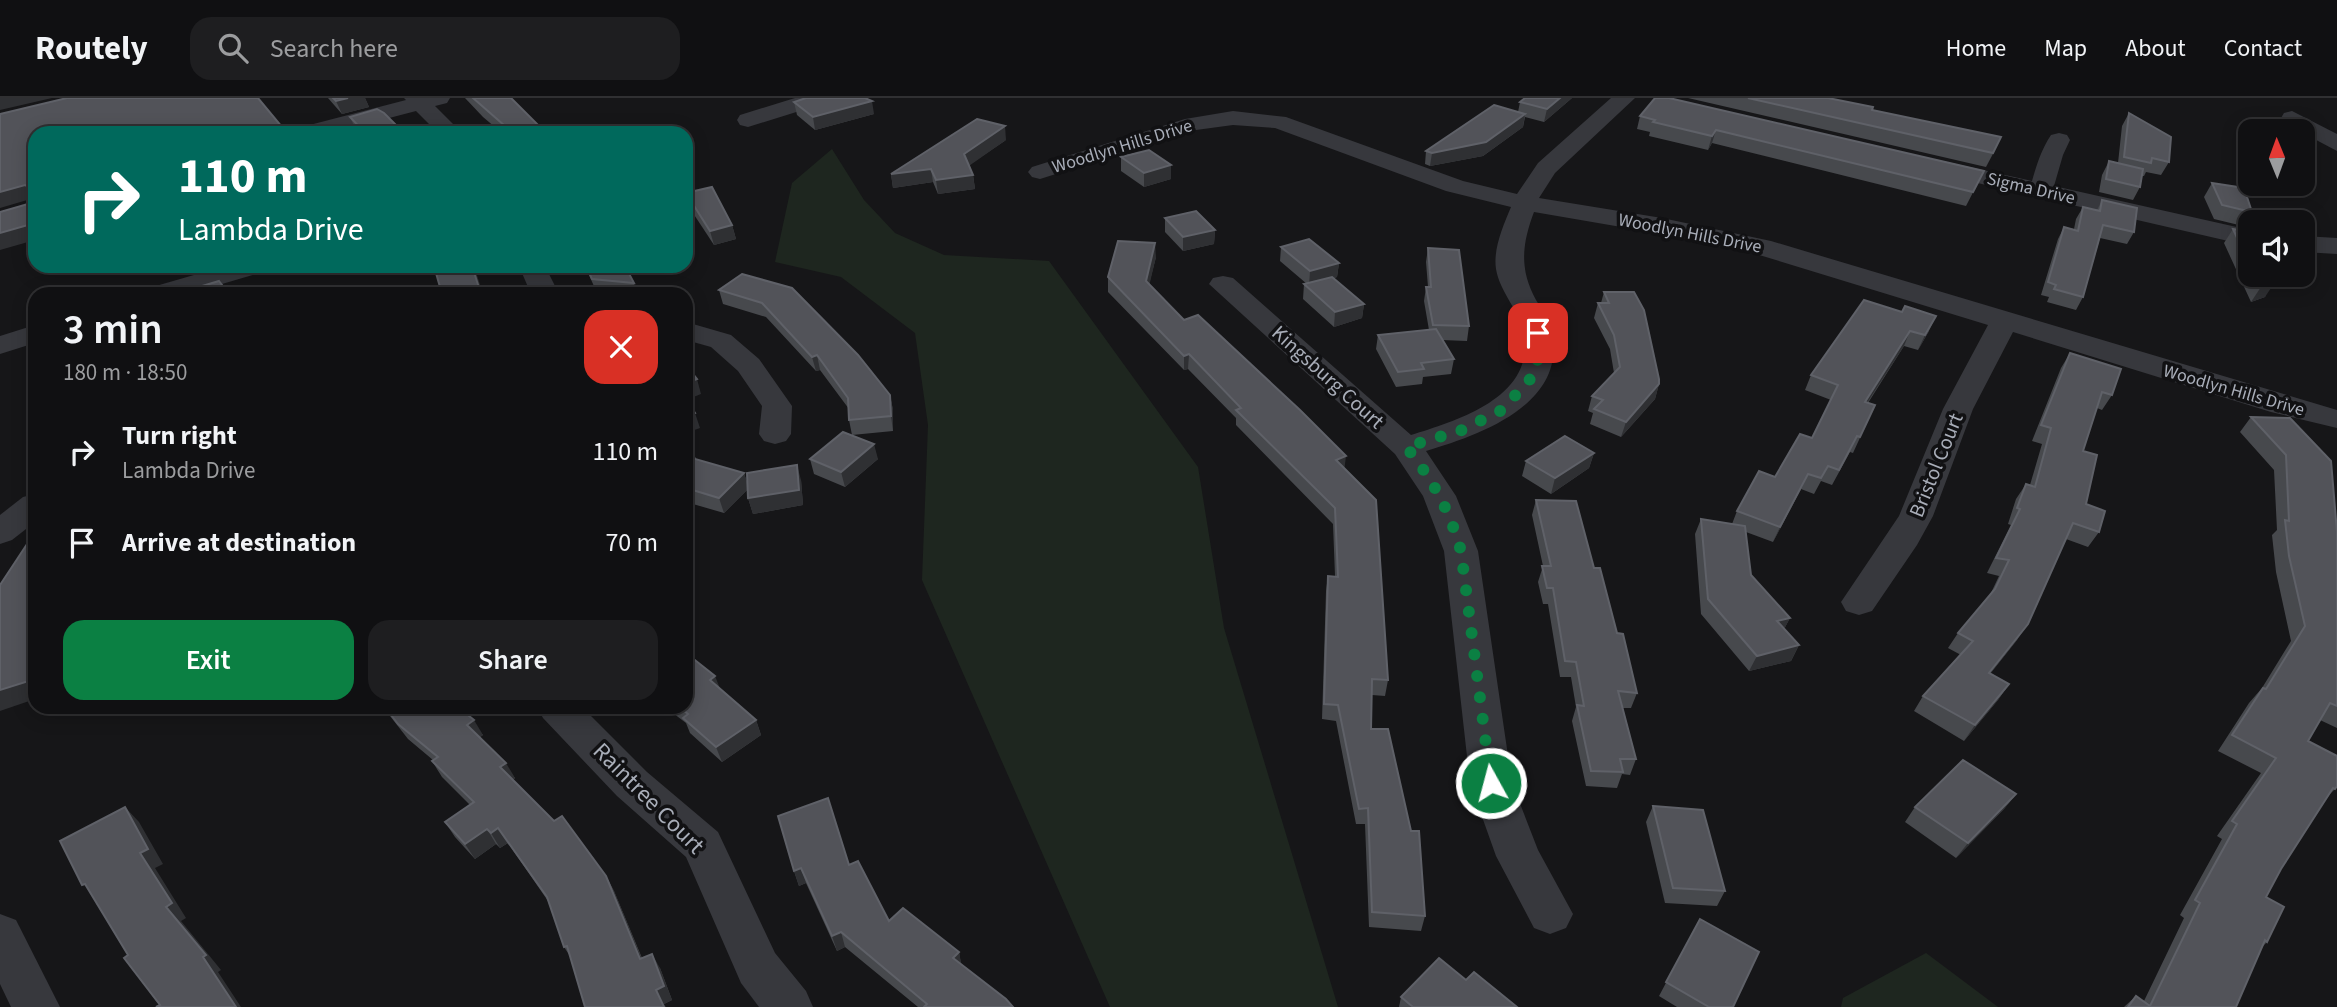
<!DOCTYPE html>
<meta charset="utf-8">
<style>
body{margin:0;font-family:"Source Sans 3",sans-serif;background:#1e1e20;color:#f1f3f6;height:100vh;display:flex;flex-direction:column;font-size:26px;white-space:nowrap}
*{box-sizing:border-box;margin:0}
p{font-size:23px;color:#9c9d9f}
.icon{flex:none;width:38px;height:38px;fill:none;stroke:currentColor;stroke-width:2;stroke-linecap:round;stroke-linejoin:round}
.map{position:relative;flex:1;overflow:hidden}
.details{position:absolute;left:28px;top:189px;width:665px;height:427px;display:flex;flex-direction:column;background:#101012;border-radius:21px;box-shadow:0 4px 18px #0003,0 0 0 2px #303032}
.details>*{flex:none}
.hud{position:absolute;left:28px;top:28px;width:665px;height:147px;border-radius:21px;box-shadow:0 4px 18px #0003,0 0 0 2px #303032;background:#00695c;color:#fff;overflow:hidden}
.needle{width:46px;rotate:359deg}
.buttons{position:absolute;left:2238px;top:21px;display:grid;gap:14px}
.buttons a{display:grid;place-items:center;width:77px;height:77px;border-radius:14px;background:#101012;box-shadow:0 4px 18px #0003,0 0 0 2px #303032;font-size:35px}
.pin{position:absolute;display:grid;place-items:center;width:60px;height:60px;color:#fff;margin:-30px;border-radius:14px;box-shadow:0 4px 10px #0006}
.me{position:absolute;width:77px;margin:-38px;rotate:353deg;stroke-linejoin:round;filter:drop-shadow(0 0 5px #0008)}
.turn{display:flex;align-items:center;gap:24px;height:147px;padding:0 35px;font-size:32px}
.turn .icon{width:91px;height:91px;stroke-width:2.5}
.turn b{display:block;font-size:49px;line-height:60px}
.round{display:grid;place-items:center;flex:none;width:74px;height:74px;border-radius:21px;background:#1e1e20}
.overview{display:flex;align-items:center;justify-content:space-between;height:119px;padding:0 35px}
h1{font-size:42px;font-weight:600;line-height:52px}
.cta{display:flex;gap:14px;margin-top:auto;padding:14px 35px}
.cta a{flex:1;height:80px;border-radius:21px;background:#0b8043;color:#fff;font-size:28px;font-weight:600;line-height:80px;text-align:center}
.cta a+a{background:#1e1e20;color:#f1f3f6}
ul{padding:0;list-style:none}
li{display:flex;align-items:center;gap:21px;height:91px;padding:0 35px}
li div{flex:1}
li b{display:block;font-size:26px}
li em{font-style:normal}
header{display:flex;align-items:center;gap:42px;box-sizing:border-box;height:98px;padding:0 35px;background:#101012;border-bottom:2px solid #303032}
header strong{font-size:33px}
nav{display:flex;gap:38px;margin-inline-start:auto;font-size:24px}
.search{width:490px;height:63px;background:#1e1e20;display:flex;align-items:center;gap:18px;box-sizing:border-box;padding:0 24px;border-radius:21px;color:#9c9d9f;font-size:26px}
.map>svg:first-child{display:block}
.green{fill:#1e261f}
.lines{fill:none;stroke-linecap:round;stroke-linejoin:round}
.minor{fill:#37383d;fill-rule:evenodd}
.wall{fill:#47494d}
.shaded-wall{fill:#2f3033}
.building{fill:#525359;stroke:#5f6168;stroke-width:2}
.route{stroke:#0b8043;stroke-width:12;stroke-dasharray:0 21.6}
.labels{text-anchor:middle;stroke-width:7;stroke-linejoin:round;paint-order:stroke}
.far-street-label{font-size:18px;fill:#a8adb8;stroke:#111113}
.street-label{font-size:21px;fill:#a8adb8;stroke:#111113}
.near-street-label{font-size:24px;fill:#a8adb8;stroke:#111113}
</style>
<header>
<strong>Routely</strong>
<div class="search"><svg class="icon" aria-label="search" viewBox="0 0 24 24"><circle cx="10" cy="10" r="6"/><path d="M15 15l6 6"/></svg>Search here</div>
<nav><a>Home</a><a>Map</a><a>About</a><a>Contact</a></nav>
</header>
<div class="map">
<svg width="2337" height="909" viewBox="0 0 2337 909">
<rect width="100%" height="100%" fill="#161618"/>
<g class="green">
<polygon points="832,51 864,102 895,135 944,157 1049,163 1198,369 1224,530 1338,909 1110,909 922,482 928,327 915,235 841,179 775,164 792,85"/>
<polygon points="1926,855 1998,909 1841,909 1843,900"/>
</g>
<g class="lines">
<g class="minor">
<polygon points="404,0 450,0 447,5 435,8 462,35 438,35 416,13 332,35 295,35 298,30 406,2"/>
<polygon points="795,0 828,0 825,5 748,29 740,27 737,22 740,17"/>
<path d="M 1611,0 L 1635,0 L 1555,75 L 1539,100 L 1662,120 L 1771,143 L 2337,312 L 2337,330 L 2271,314 L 2013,234 L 1973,311 L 1933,418 L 1917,447 L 1872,513 L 1859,517 L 1846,513 L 1841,504 L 1899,418 L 1943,311 L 1988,227 L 1756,156 L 1662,136 L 1534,114 C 1522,146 1519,171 1536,202 C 1542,212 1550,224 1552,236 C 1566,307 1479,337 1426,353 L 1456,398 L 1478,453 L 1512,685 L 1538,752 L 1573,816 L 1566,830 L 1550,836 L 1534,830 L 1496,758 L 1470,685 L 1444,453 L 1423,398 L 1395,356 L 1209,186 L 1213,180 L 1223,178 L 1233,180 L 1411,337 C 1459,322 1535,299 1524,236 C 1520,213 1500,195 1496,171 C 1493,151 1503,128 1511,109 L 1446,93 L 1275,30 L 1233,27 L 1196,32 L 1040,81 L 1032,79 L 1028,74 L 1032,69 L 1185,21 L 1233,13 L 1286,19 L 1463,83 L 1517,96 L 1538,65 Z"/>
<polygon points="2292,13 2337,36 2337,53 2284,25 2281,20 2284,15"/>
<path d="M 2059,35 L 2067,37 L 2070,42 L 2063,57 L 2054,88 L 2250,132 L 2250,148 L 1934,75 L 1926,73 L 1922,68 L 1926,63 L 1934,61 L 2032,83 C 2037,66 2041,52 2051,37 Z"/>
<polygon points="2303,138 2337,140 2337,156 2303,154"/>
<polygon points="225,168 267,168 263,174 188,196 145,196 149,190"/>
<polygon points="519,168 545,168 559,196 531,196"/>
<polygon points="686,224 731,237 759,261 792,308 791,336 786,343 775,346 764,343 759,336 762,308 738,273 711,249 686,242"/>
<polygon points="35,227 35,245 0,256 0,238"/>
<polygon points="35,396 35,424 12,442 0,446 0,417 23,399"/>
<polygon points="537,609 582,609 647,674 718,734 775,855 806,893 813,909 759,909 741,885 686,759 617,698 543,620"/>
<polygon points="0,816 16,822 60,909 11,909 0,886"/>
</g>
</g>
<g class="wall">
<polygon points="328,0 365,0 369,9 342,16"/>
<polygon points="465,0 511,0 546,35 502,35 483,19"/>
<polygon points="1572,0 1544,24 1525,19 1523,29 1483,58 1430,68 1425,66 1426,53 1518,14 1520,4"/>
<polygon points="1688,0 1828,0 1872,12 1995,52 1986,69"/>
<polygon points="794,4 874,16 815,32 797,17"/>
<polygon points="2129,15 2169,64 2161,77 2146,74 2144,78 2142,78 2140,89 2133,102 2099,94 2102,77 2109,63 2118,65 2122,28"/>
<polygon points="1640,18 1984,73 1966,108 1712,45 1708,52 1649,38 1650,34 1637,31"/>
<polygon points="350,19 404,35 359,35 356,32"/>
<polygon points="1006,42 969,67 973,77 975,91 938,96 933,84 893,90 891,76"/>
<polygon points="1121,59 1171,67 1171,81 1144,89 1121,73"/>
<polygon points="2212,85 2252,114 2243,128 2214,121 2204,99"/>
<polygon points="686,95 732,127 736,141 714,147 689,109"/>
<polygon points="2102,102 2134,134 2127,146 2100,140 2083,199 2076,212 2047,204 2049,199 2041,197 2058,141 2064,129 2074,131 2076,121 2083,109 2097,112"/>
<polygon points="1165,120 1215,132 1214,146 1183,153 1165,134"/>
<polygon points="2233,131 2250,134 2250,177 2272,177 2265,199 2251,204 2224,145"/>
<polygon points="1281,149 1339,165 1337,179 1334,180 1364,206 1362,220 1334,229 1303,201 1304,186 1307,186 1280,163"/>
<polygon points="1428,150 1469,228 1467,243 1442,242 1454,261 1451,276 1423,279 1422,286 1396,289 1376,251 1378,237 1429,232 1424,203 1426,189 1428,189 1426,164"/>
<polygon points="1156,159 1149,186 1184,222 1344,370 1388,582 1385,598 1372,597 1371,631 1425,818 1421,833 1369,829 1365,726 1356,726 1336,623 1322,621 1326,493 1328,478 1335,478 1333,426 1236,327 1236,320 1188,271 1184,272 1108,194 1108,179"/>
<polygon points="585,168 625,168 634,185 637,196 597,195"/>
<polygon points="742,176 890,297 893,312 893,333 852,337 878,361 845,389 814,376 810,361 852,337 849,322 849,311 820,272 816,273 766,219 723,206 719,192"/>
<polygon points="1604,194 1659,286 1655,301 1621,339 1590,326 1593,315 1588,313 1592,298 1614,275 1610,251 1594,220 1598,205 1601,205"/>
<polygon points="1902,214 1929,233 1918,252 1904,248 1868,305 1875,307 1853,355 1850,354 1832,387 1821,383 1814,396 1801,391 1773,444 1746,434 1751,477 1790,520 1784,531 1799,547 1791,563 1749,573 1701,516 1695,436 1701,421 1732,426 1737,413 1775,379 1812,340 1831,302 1805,292 1811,277"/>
<polygon points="2070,255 2112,297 2102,312 2097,310 2083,353 2086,406 2099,434 2088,449 2066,441 2017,542 1990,576 2009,586 1998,602 1964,643 1914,613 1923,598 1961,557 1948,550 1958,535 1990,497 1999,478 1987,475 2011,427 2008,426 2016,401 2026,386 2030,387 2042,346 2032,343 2061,270"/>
<polygon points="2251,319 2290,320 2337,434 2337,630 2320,622 2308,643 2335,691 2327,699 2281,771 2266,799 2267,844 2262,849 2236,909 2124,909 2136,898 2144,903 2184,820 2180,817 2222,741 2217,738 2261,675 2218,653 2249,605 2262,590 2291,543 2276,474 2272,437 2277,432 2274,372 2240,334"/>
<polygon points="686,343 695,361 744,375 747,385 801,382 803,407 753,416 748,400 748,391 724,415 686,404"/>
<polygon points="1594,355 1589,370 1551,396 1522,378 1526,363"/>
<polygon points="1536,402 1594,470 1617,535 1637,595 1631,610 1623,610 1636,661 1630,677 1622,676 1617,690 1586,688 1572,623 1576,609 1571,579 1560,579 1548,506 1543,506 1538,484 1543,468 1532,417"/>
<polygon points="720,591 756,622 761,637 722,664 690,635 686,625 665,609 686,609"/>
<polygon points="383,609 458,609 483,637 480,639 515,680 513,682 606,778 614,793 642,860 660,870 672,902 664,906 570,858 564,849 548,803 508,745 500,750 496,746 475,761 455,739 445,724 470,707 442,679 432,663 433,662 408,641"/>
<polygon points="2016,696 2004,711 1956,760 1905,724 1915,709"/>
<polygon points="1653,708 1725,793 1717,808 1665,805 1646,724"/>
<polygon points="849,767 889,823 959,854 961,867 1013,909 918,909 845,849 837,853 806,785 799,788 794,773"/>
<polygon points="1700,821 1733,909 1677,909 1659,898"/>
<polygon points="1466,882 1517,909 1399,909 1401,899"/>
</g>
<g class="shaded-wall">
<polygon points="0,0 52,0 0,12"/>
<polygon points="348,0 365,0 369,9 342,16 336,3"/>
<polygon points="1560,0 1572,0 1544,24 1547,11"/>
<polygon points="872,3 874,16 815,32 813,19"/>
<polygon points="1525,16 1523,29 1483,58 1430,68 1432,55"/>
<polygon points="1005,28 1006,42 966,70 964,56"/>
<polygon points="1716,32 1712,45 1708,52 1712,38"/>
<polygon points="1171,67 1171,81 1144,89 1144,75"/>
<polygon points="931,71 933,84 893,90 891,76"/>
<polygon points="973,77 975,91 938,96 936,82"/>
<polygon points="25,87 34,100 0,110 0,94"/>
<polygon points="35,125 35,142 0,152 0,135"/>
<polygon points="732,127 736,141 714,147 710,133"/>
<polygon points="1215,132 1214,146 1183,153 1183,139"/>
<polygon points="1155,145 1156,159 1147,197 1146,183"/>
<polygon points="1339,165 1337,179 1309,188 1310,173"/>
<polygon points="472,168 474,168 483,196 481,196"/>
<polygon points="2275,184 2265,199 2251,204 2261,189"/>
<polygon points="1364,206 1362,220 1334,229 1335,214"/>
<polygon points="1936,218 1929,233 1918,252 1925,237"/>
<polygon points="1910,233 1904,248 1858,319 1865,304"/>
<polygon points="1189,256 1188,271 1184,272 1184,258"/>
<polygon points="817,257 820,272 816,273 812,259"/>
<polygon points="697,281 701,296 686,302 686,285"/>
<polygon points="1659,286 1655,301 1621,339 1626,324"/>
<polygon points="890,297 893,312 893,333 891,318"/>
<polygon points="695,315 700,330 686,335 686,318"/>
<polygon points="874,346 878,361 845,389 841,374"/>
<polygon points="1594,355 1589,370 1551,396 1555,380"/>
<polygon points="1346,358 1344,374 1336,362"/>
<polygon points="797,367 801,382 803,407 753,416 748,400"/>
<polygon points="744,375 749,390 724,415 719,400"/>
<polygon points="1808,376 1801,391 1773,444 1780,429"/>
<polygon points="1790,520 1782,535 1777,523"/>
<polygon points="2028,526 2017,542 1978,591 1989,575"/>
<polygon points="1799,547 1791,563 1749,573 1757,558"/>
<polygon points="35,578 35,601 0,613 0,592"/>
<polygon points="715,578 721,593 710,582"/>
<polygon points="2009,586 1998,602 1964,643 1975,627"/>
<polygon points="474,622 483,637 476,642 467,627"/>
<polygon points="756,622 761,637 722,664 716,649"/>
<polygon points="506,665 515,680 509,685 500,669"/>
<polygon points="2016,696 2004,711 1956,760 1968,745"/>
<polygon points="125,709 139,724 163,766 155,770 186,820 181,823 221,872 218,874 241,909 236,909 166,809 140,755"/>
<polygon points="498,730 508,745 500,750 491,735"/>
<polygon points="487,731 496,746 475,761 465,746"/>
<polygon points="801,770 806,785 799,788 794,773"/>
<polygon points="606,778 614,793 648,876 640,861"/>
<polygon points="841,834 845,849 837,853 832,838"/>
<polygon points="959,854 962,869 953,860"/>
<polygon points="652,856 660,870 672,902 664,906 666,909 664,909 656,892"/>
</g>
<g class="building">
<polygon points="67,0 258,0 287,35 35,35 35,125 0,135 0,114 28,106 29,89 25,87 0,94 0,16"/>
<polygon points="333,0 348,0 336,3"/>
<polygon points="473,0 511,0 546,35 513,35"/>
<polygon points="806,0 865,0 872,3 813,19 794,4"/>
<polygon points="1525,0 1560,0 1547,11 1520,4"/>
<polygon points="1655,0 1669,0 1984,73 1973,94 1716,32 1712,38 1653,24 1655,22 1640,18"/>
<polygon points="1748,0 1828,0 1873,9 1872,12 2001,39 1993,55"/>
<polygon points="1494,7 1525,16 1486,44 1432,55 1426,53"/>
<polygon points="377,11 384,15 404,35 365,35 350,19"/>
<polygon points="2129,15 2171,39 2169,64 2152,60 2151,65 2124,59"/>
<polygon points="977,21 1005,28 964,56 973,77 936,82 931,71 891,76"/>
<polygon points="1149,52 1171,67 1144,75 1121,59"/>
<polygon points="2109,63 2143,71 2140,89 2106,81"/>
<polygon points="2212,85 2244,90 2252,114 2222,107"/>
<polygon points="712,89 732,127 710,133 686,95"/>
<polygon points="2102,102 2137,110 2134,134 2103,127 2083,199 2054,191 2056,187 2048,184 2064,129 2078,133 2083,109 2100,113"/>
<polygon points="1196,113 1215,132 1183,139 1165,120"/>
<polygon points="2233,131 2250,134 2250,168"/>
<polygon points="1309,141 1339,165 1310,173 1281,149"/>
<polygon points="1118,143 1155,145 1146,183 1184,222 1198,217 1300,312 1346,358 1336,362 1376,402 1388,582 1372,581 1371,631 1388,631 1411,733 1419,733 1425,818 1372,814 1368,710 1359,711 1338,607 1324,606 1328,478 1338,479 1335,410 1236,312 1241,310 1189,256 1184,258 1108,179"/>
<polygon points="1428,150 1459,152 1469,228 1433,227 1426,189 1431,189"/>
<polygon points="434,168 472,168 481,196 442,196"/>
<polygon points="586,168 625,168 634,185 592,181"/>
<polygon points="742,176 792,190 858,257 890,297 891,318 849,322 848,300 817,257 812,259 762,205 719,192"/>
<polygon points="2255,177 2272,177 2275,184 2261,189"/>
<polygon points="1332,179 1364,206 1335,214 1304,186"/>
<polygon points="219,183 229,196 180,196 179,195"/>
<polygon points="1604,194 1634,194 1644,212 1659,281 1659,286 1626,324 1594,311 1603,302 1592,298 1620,269 1614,237 1598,205 1609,205"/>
<polygon points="1864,202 1902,214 1905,208 1936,218 1925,237 1910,233 1865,304 1875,307 1860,339 1857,338 1839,372 1828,368 1821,380 1808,376 1780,429 1737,413 1759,373 1775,379 1800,336 1812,340 1838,287 1811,277"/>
<polygon points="1436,231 1454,261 1421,265 1424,271 1398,274 1378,237"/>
<polygon points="2070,255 2121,271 2112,297 2102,294 2083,353 2097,357 2086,406 2105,413 2099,434 2073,425 2028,526 1989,575 2009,586 1975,627 1923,598 1973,543 1958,535 1995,491 2009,462 1996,460 2020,411 2017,410 2026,386 2035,389 2051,330 2041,327"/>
<polygon points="686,267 697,281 686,285"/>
<polygon points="686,301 695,315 686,318"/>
<polygon points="2251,319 2290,320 2331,363 2337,434 2337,608 2330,605 2308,643 2337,658 2337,688 2335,691 2333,690 2281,771 2266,799 2284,809 2267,844 2265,842 2236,909 2128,909 2136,898 2150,908 2200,805 2195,802 2237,726 2232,723 2276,660 2232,637 2263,590 2266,591 2305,528 2289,458 2285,422 2289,423 2286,357"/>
<polygon points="843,334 874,346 841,374 810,361"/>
<polygon points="1565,338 1594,355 1555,380 1526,363"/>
<polygon points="686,343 695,361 744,375 719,400 686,390"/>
<polygon points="797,367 799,392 748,400 747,375"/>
<polygon points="1536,402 1576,403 1594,470 1600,470 1617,535 1623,536 1637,595 1618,593 1636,661 1620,661 1623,674 1591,673 1577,607 1584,608 1576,564 1565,563 1553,490 1547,490 1542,468 1551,468"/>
<polygon points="1701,421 1745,428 1751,477 1790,520 1777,523 1799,547 1757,558 1708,501"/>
<polygon points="35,434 35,581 0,592 0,487"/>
<polygon points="686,555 715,578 710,582 756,622 716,649 683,620 688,616 679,609 686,609"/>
<polygon points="385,609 458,609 474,622 467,627 506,665 500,669 554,723 562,718 606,778 640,861 652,856 664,888 656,892 664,909 585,909 567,848 564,849 547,799 498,730 491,735 487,731 465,746 445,724 474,704 432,663 438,659 398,626"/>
<polygon points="1963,662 2016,696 1968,745 1915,709"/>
<polygon points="828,700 849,767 858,763 889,823 903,810 959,854 953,860 1006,901 1013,909 924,909 927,906 841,834 832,838 801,770 794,773 778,718"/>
<polygon points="1653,708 1703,712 1725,793 1673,790"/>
<polygon points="125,709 148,751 140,755 172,805 166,809 206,857 203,859 236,909 156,909 160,907 124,860 128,857 85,786 82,787 60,743"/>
<polygon points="1700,821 1759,854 1733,909 1709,909 1666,884"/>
<polygon points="1439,860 1466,882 1474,874 1517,909 1413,909 1401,899"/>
</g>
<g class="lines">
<path class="route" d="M 1491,685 L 1461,453 C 1450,414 1433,381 1406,349 L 1462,332 L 1502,312 L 1532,279 L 1539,257 L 1538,235"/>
</g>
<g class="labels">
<g class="far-street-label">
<text transform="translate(1122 48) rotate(-17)" y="6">Woodlyn Hills Drive</text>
<text transform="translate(2031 90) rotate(13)" y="6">Sigma Drive</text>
<text transform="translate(1690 135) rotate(11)" y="6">Woodlyn Hills Drive</text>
<text transform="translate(2234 292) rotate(16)" y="6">Woodlyn Hills Drive</text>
</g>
<g class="street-label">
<text transform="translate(1328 279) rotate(42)" y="7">Kingsburg Court</text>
<text transform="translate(1936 367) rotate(-68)" y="7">Bristol Court</text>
</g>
<g class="near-street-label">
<text transform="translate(649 700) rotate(45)" y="8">Raintree Court</text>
</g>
</g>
</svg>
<div class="buttons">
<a><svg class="needle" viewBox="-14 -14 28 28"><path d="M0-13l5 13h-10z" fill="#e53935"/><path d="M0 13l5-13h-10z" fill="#9c9d9f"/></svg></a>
<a><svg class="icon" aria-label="sound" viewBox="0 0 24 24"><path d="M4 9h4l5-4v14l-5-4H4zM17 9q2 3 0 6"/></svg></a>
</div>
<div class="pin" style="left:1538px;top:235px;background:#d93025"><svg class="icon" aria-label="arrive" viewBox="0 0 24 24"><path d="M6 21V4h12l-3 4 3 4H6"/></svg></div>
<svg class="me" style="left:1491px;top:685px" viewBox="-20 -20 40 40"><circle r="17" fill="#0b8043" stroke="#fff" stroke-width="3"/><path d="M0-11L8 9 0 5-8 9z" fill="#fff"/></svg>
<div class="hud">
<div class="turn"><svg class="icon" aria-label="right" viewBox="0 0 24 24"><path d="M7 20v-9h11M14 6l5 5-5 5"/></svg><div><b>110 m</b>Lambda Drive</div></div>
</div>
<section class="details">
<div class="overview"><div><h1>3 min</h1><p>180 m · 18:50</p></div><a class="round" style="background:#d93025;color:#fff"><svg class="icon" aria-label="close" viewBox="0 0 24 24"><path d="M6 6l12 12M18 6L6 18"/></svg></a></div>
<ul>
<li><svg class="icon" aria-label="right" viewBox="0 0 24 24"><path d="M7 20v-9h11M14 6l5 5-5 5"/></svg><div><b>Turn right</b><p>Lambda Drive</p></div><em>110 m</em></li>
<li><svg class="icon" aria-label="arrive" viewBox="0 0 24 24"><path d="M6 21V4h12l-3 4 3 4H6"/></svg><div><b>Arrive at destination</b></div><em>70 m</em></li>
</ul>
<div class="cta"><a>Exit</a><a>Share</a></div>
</section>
</div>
